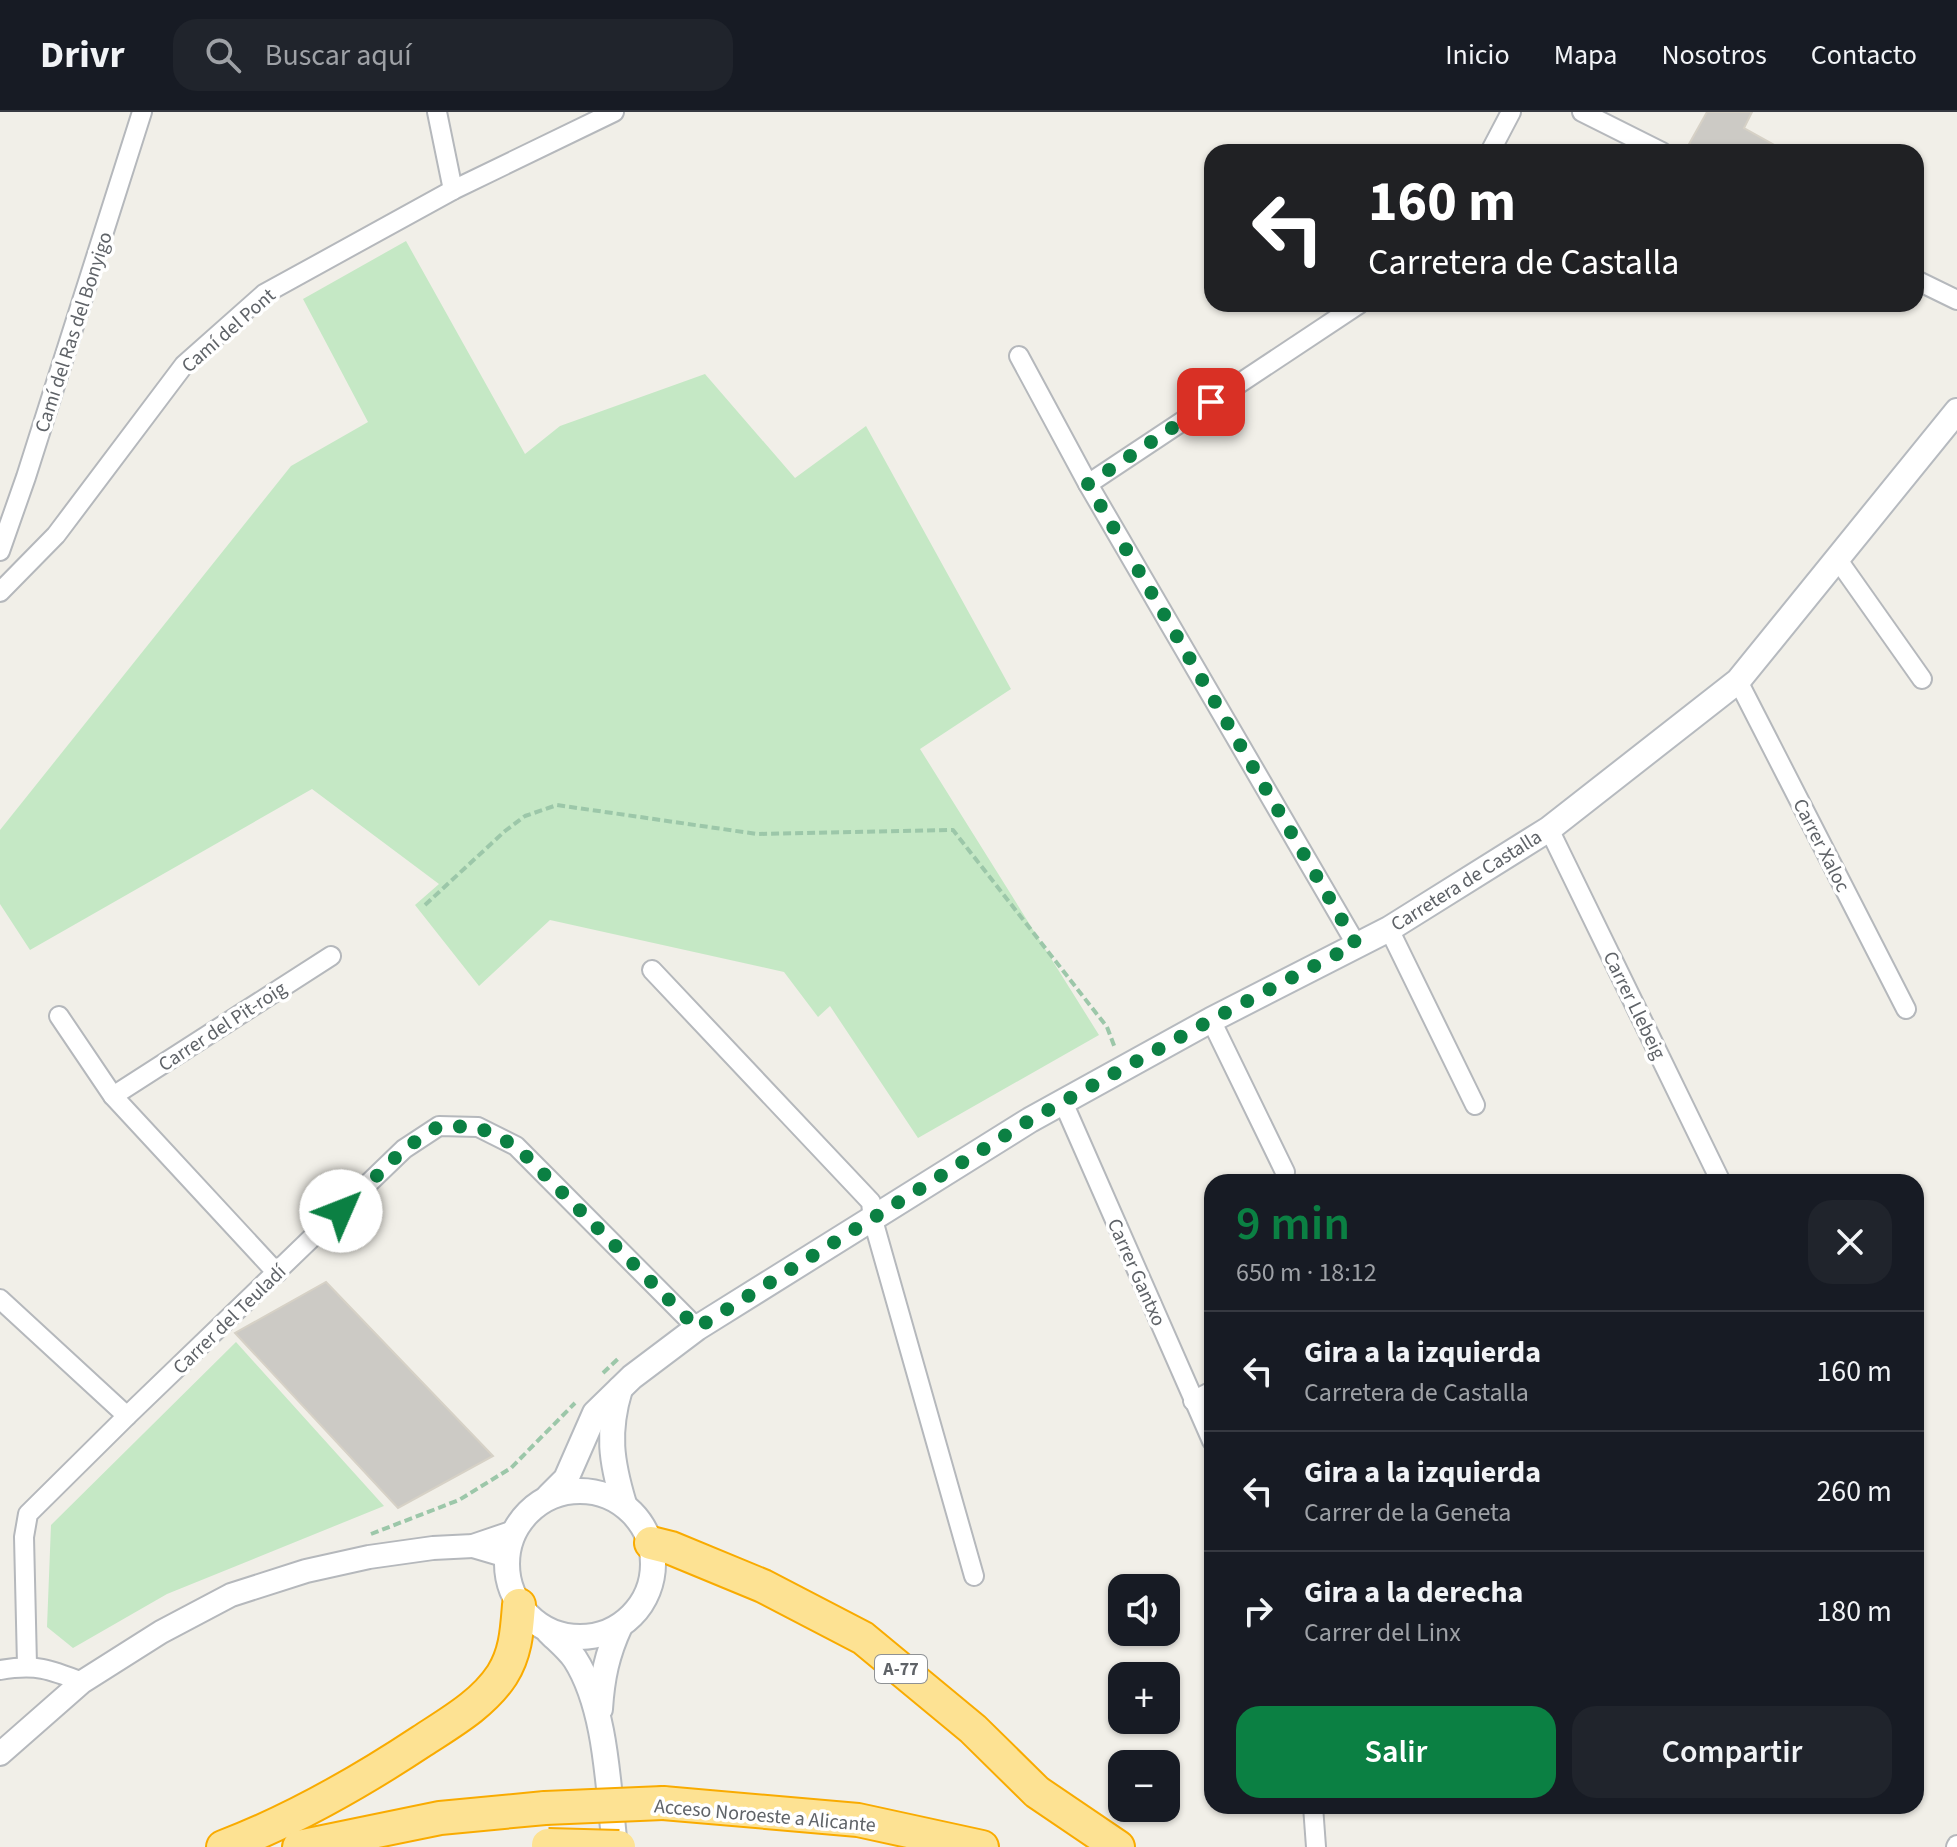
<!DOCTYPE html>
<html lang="es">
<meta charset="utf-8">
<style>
body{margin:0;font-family:"Source Sans 3",sans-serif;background:#20242c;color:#f1f3f6;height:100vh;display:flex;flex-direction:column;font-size:30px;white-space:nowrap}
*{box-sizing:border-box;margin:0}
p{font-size:26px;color:#9ea1a6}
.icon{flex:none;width:44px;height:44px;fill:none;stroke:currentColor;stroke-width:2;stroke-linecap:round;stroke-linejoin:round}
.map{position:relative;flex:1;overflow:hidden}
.sheet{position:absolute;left:1204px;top:1062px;width:720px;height:640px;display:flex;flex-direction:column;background:#171b24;border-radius:24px;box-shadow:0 2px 6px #0004}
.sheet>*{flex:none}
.top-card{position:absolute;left:1204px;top:32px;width:720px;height:168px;border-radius:24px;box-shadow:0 2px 6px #0004;background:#202124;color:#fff;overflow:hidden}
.buttons{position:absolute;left:1108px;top:1462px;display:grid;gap:16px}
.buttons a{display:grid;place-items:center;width:72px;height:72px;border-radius:16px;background:#171b24;box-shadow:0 2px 6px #0004;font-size:40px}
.pin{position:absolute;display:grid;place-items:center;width:68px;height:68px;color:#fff;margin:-34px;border-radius:16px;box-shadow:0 4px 12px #0006}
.me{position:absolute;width:88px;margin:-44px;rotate:46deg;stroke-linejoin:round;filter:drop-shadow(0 0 6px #0008)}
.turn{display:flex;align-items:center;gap:28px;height:168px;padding:0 32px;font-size:36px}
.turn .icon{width:104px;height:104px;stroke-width:2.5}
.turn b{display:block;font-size:56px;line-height:68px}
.round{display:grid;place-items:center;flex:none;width:84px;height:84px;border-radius:24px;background:#20242c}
.head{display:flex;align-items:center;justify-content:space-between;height:136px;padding:0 32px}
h1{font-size:48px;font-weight:600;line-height:60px;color:#0b8043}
.button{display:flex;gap:16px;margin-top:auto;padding:16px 32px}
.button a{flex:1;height:92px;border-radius:24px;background:#0b8043;color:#fff;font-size:32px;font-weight:600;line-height:92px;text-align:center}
.button a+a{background:#20242c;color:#f1f3f6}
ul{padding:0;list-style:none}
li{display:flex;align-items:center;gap:24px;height:120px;padding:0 32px;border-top:2px solid #363941}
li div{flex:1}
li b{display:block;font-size:30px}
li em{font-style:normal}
header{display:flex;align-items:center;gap:48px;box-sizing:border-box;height:112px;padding:0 40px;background:#171b24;border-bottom:2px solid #363941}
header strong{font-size:38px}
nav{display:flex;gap:44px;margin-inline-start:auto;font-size:28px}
.search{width:560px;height:72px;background:#20242c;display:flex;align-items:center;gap:20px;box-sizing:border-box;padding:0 28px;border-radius:24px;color:#9ea1a6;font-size:30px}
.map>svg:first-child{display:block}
.green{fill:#c5e8c5}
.building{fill:#cccac5;stroke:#d6d1c6;stroke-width:2}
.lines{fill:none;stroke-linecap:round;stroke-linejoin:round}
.minor-casing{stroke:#b5b8bc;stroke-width:22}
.tertiary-casing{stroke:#b5b8bc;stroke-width:26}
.secondary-casing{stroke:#b6babf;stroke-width:28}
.motorway-casing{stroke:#f9ab00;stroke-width:36}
.path{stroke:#9cc7a9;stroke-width:4;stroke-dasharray:8 4;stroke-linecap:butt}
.minor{stroke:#fff;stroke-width:18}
.tertiary{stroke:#fff;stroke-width:22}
.secondary{stroke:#fff;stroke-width:24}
.motorway{stroke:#fde293;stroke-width:32}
.motorway-bridge-casing{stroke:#f9ab00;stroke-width:36;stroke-linecap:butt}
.motorway-bridge{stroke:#fde293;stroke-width:32}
.route{stroke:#0b8043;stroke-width:14;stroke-dasharray:0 25.2}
.labels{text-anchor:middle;stroke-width:7;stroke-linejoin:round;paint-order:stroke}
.shield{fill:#fff;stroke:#8f9295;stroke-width:2}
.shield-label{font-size:18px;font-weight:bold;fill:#5f6368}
.street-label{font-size:20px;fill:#5f6368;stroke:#fff}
</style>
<header>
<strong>Drivr</strong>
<div class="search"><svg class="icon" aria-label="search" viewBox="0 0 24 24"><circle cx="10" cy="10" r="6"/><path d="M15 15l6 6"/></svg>Buscar aquí</div>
<nav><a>Inicio</a><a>Mapa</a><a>Nosotros</a><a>Contacto</a></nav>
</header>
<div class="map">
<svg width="1957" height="1735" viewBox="0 0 1957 1735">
<rect width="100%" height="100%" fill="#f1efe8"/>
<g class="green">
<polygon points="406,129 525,342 560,314 705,262 795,366 866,314 1011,577 920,637 1099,923 918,1026 830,894 818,905 784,860 550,808 479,874 415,793 439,772 312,677 30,838 0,792 0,718 291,354 368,310 303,187"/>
<polygon points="236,1230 384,1394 167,1482 73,1536 47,1515 51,1413"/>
</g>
<g class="building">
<polygon points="1707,0 1752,0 1744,16 1787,40 1705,40 1689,32"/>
<polygon points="326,1170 493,1344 398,1396 235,1221"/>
</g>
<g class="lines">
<g class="minor-casing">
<g id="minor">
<polyline points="437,0 453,78"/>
<polyline points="1582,0 1662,40"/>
<polyline points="1490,40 1511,0"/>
<polyline points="1916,168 1957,188"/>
<polyline points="1019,244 1088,372 1356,832"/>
<polyline points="1088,372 1359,192"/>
<polyline points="0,439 26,365 142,0"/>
<polyline points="1838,448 1922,567"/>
<polyline points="0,480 56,423 184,253 264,182 453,78 614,0"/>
<polyline points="1738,569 1906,897"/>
<polyline points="1549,717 1721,1070"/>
<polyline points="1389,817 1475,993"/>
<polyline points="652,858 871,1090 873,1108 974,1464"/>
<polyline points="59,904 113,984 277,1161"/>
<polyline points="1211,908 1285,1060"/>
<polyline points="113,984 331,844"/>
<polyline points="1063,990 1212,1329"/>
<polyline points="0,1187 127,1304"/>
<polyline points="1193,1289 1212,1279"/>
<polyline points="27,1553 24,1425 28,1402 127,1304 404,1037 439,1014 478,1015 516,1034 697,1216"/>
<path d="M 0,1558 C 36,1552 49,1557 82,1570"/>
<polyline points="1313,1694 1316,1735"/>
<polyline points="1956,1735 1957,1733"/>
</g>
</g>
<g class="tertiary-casing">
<g id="tertiary">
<polyline points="473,1434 507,1444"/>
<polyline points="0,1642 82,1570 161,1520 231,1483 306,1459 369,1445 433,1436 473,1434 514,1420"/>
</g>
</g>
<g class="secondary-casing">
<g id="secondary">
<path d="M 620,1277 C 607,1320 611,1349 624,1392"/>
<circle cx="580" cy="1452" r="73"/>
<polyline points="549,1384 566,1367 595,1301 632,1265 697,1216 1030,1008 1211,908 1389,817 1549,717 1738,569 1957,299"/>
<path d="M 549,1520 C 557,1528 568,1537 575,1547 C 607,1597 608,1677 615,1735"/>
<path d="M 600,1597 C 602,1566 607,1542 620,1514"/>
</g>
</g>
<g class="motorway-casing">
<g id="motorway">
<polyline points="651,1431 671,1436 763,1474 863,1526 973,1617 1037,1680 1118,1735"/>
<polyline points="663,1691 858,1708 982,1735"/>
<path d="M 223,1735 C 294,1708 360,1670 422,1629 C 451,1610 483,1592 502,1563 C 516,1541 517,1518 519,1493"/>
<polyline points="299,1735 440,1706 545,1696"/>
</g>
</g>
<g class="path">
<polyline points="425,793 505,719 525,704 557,693 757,722 953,718 1107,915 1115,936"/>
<polyline points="603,1261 620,1245"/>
<polyline points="371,1422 459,1388 511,1356 575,1291"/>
</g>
<use href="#minor" class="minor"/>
<use href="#tertiary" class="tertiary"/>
<use href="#secondary" class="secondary"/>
<use href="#motorway" class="motorway"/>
<g class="motorway-bridge-casing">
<g id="motorway-bridge">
<polyline points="545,1696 663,1691"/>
<polyline points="548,1733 619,1735"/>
</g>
</g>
<use href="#motorway-bridge" class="motorway-bridge"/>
</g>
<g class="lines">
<polyline class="route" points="341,1099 404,1037 439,1014 478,1015 516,1034 697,1216 1030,1008 1211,908 1356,832 1088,372 1211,290"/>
</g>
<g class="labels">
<rect class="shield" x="875" y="1543" width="52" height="28" rx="6"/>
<g class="shield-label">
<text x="901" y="1563">A-77</text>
</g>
<g class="street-label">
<text transform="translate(228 218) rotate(-41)" y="7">Camí del Pont</text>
<text transform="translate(73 220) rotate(-72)" y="7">Camí del Ras del Bonyigo</text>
<text transform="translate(1822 733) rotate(63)" y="7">Carrer Xaloc</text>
<text transform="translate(1466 768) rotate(-32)" y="7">Carretera de Castalla</text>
<text transform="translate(1635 893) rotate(64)" y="7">Carrer Llebeig</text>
<text transform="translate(222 914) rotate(-33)" y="7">Carrer del Pit-roig</text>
<text transform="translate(1137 1160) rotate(66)" y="7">Carrer Gantxo</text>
<text transform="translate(229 1207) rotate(-44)" y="7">Carrer del Teuladí</text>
<text transform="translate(765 1703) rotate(5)" y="7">Acceso Noroeste a Alicante</text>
</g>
</g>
</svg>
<div class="buttons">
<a><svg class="icon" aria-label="sound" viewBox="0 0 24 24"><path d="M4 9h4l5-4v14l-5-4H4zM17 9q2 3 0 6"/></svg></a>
<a>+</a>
<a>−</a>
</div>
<div class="pin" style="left:1211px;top:290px;background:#d93025"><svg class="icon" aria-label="arrive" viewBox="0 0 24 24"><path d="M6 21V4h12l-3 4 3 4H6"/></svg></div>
<svg class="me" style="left:341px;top:1099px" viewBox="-20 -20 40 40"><circle r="19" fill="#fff"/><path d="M0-13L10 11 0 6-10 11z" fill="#0b8043"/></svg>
<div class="top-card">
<div class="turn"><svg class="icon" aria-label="left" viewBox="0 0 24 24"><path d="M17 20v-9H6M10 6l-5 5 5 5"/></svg><div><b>160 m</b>Carretera de Castalla</div></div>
</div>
<section class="sheet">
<div class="head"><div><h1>9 min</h1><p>650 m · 18:12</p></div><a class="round"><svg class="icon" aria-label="close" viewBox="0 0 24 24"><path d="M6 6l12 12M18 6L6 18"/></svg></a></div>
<ul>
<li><svg class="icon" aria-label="left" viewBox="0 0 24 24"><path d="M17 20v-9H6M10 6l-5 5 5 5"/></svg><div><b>Gira a la izquierda</b><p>Carretera de Castalla</p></div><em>160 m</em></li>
<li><svg class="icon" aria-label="left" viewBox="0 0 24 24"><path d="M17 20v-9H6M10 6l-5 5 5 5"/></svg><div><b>Gira a la izquierda</b><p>Carrer de la Geneta</p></div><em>260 m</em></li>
<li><svg class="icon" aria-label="right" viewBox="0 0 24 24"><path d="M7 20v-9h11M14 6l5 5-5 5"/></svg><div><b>Gira a la derecha</b><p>Carrer del Linx</p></div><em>180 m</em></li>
</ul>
<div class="button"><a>Salir</a><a>Compartir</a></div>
</section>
</div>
